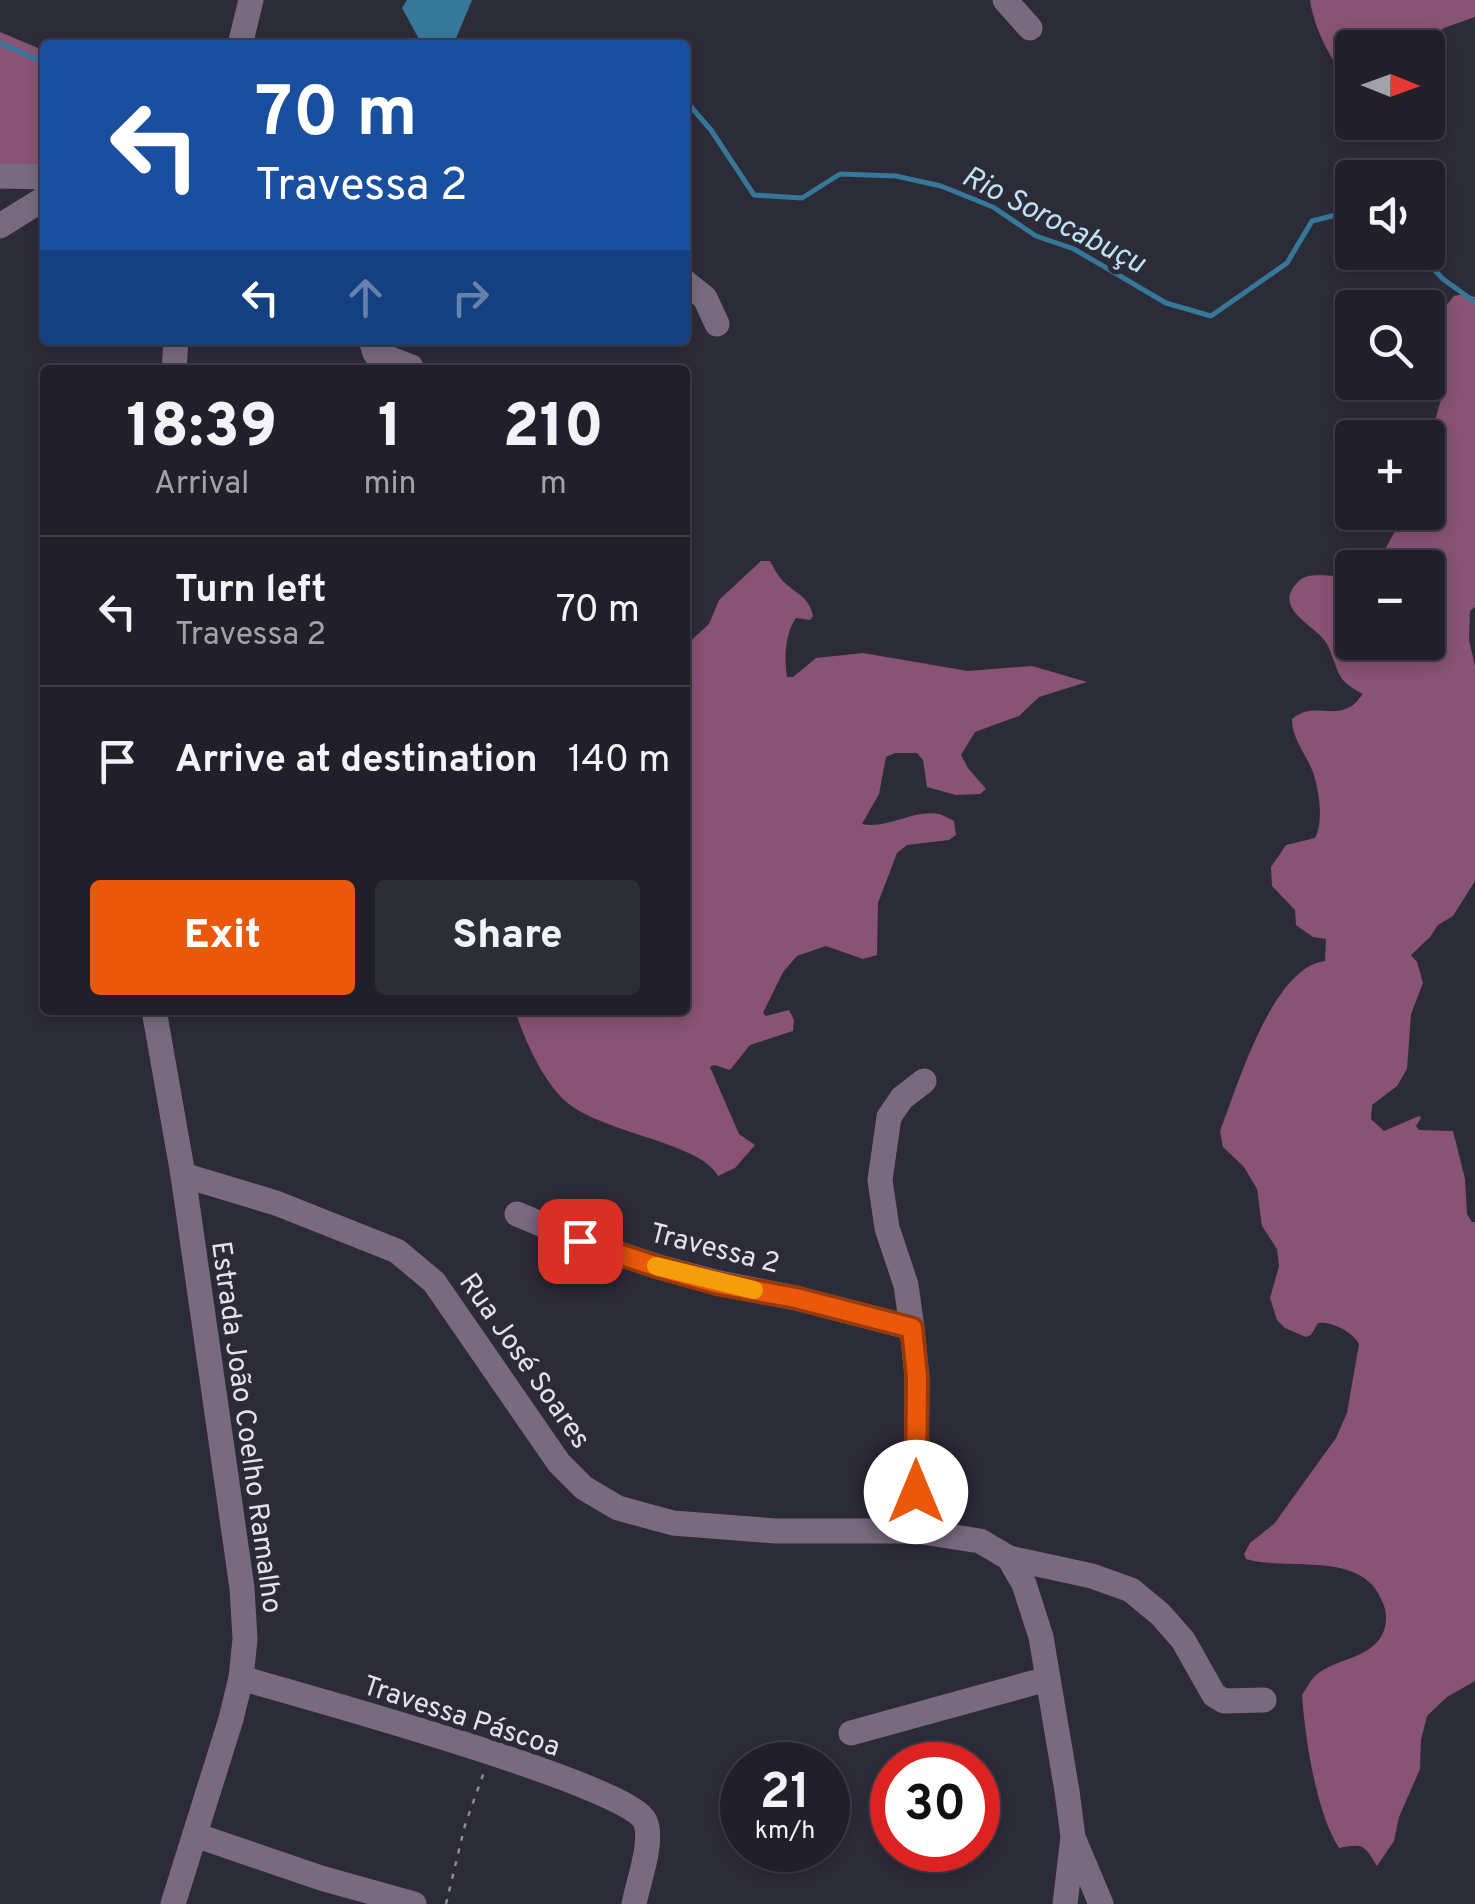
<!DOCTYPE html>
<meta charset="utf-8">
<style>
body{margin:0;font-family:Overpass,sans-serif;background:#2d2d36;color:#f1f3f6;height:100vh;display:flex;flex-direction:column;font-size:38px;white-space:nowrap}
*{box-sizing:border-box;margin:0}
p{font-size:32px;color:#a2a3a8}
.icon{flex:none;width:55px;height:55px;fill:none;stroke:currentColor;stroke-width:2;stroke-linecap:round;stroke-linejoin:round}
.map{position:relative;flex:1;overflow:hidden}
.drawer{position:absolute;left:40px;top:365px;width:650px;height:650px;display:flex;flex-direction:column;background:#21202a;border-radius:10px;box-shadow:0 5px 15px #0003,0 0 0 2px #3e3e47}
.drawer>*{flex:none}
.top-card{position:absolute;left:40px;top:40px;width:650px;height:305px;border-radius:10px;box-shadow:0 5px 15px #0003,0 0 0 2px #3e3e47;background:#1a4fa0;color:#fff;overflow:hidden}
.needle{width:65px;rotate:91deg}
.buttons{position:absolute;left:1335px;top:30px;display:grid;gap:20px}
.buttons a{display:grid;place-items:center;width:110px;height:110px;border-radius:10px;background:#21202a;box-shadow:0 5px 15px #0003,0 0 0 2px #3e3e47;font-size:50px}
.speed{position:absolute;left:720px;top:1742px;display:flex;gap:20px;font-size:50px;font-weight:700;text-align:center}
.speed>*{display:grid;place-content:center;width:130px;height:130px;border-radius:50%;background:#21202a;box-shadow:0 5px 15px #0003,0 0 0 2px #3e3e47;line-height:1}
.speed small{font-size:25px;font-weight:400}
.speed .limit{border:15px solid #d22;background:#fff;color:#111}
.pin{position:absolute;display:grid;place-items:center;width:85px;height:85px;color:#fff;margin:-42px;border-radius:20px;box-shadow:0 5px 15px #0006}
.me{position:absolute;width:110px;margin:-55px;rotate:0deg;stroke-linejoin:round;filter:drop-shadow(0 0 8px #0008)}
.turn{display:flex;align-items:center;gap:35px;height:210px;padding:0 50px;font-size:45px}
.turn .icon{width:130px;height:130px;stroke-width:2.5}
.turn b{display:block;font-size:70px;line-height:85px}
.lanes{display:flex;align-items:center;height:95px;padding:0 50px;background:#0003;justify-content:center;gap:50px;direction:ltr}
.lanes .off{opacity:.35}
.eta{display:flex;justify-content:space-evenly;align-items:center;height:170px;text-align:center}
.eta b{font-size:60px;font-weight:800;line-height:70px}
.cta{display:flex;gap:20px;margin-top:auto;padding:20px 50px}
.cta a{flex:1;height:115px;border-radius:10px;background:#ea580c;color:#fff;font-size:40px;font-weight:800;line-height:115px;text-align:center}
.cta a+a{background:#2d2d36;color:#f1f3f6}
ul{padding:0;list-style:none}
li{display:flex;align-items:center;gap:30px;height:150px;padding:0 50px;border-top:2px solid #3e3e47}
li div{flex:1}
li b{display:block;font-size:38px}
li em{font-style:normal}
.map>svg:first-child{display:block}
.forest{fill:#885374}
.water{fill:#377799}
.lines{fill:none;stroke-linecap:round;stroke-linejoin:round}
.stream{stroke:#377799;stroke-width:5}
.path{stroke:#8b8a95;stroke-width:2.5;stroke-dasharray:5 8;stroke-linecap:butt}
.minor{stroke:#796a7f;stroke-width:25}
.route-casing{stroke:#983908;stroke-width:25}
.route{stroke:#ea580c;stroke-width:18}
.slow{stroke:#f59e0b;stroke-width:18}
.labels{text-anchor:middle;stroke-width:10;stroke-linejoin:round;paint-order:stroke}
.street-label{font-size:28px;fill:#e3e3ec;stroke:#2c2b38}
.water-label{font-size:30px;font-style:italic;fill:#c0e2f6;stroke:#2c2b38}
</style>
<div class="map">
<svg width="1475" height="1904" viewBox="0 0 1475 1904">
<rect width="100%" height="100%" fill="#2c2b38"/>
<g class="forest">
<path d="M 1310,0 L 1475,0 L 1475,17 L 1444,28 L 1423,47 L 1352,48 L 1352,87 C 1332,61 1315,33 1310,0 Z"/>
<polygon points="0,32 45,51 45,167 0,175"/>
<path d="M 1464,294 L 1475,297 L 1475,607 L 1470,611 L 1469,640 L 1475,666 L 1475,881 L 1453,916 L 1438,925 L 1430,937 L 1411,955 L 1417,962 L 1423,983 L 1411,1014 L 1407,1069 L 1397,1086 L 1372,1105 L 1371,1119 L 1384,1131 L 1419,1116 L 1421,1118 L 1416,1126 L 1419,1130 L 1453,1131 L 1465,1179 L 1467,1214 L 1472,1222 L 1475,1222 L 1475,1681 L 1447,1697 L 1427,1716 L 1421,1740 L 1420,1769 L 1399,1817 L 1394,1841 L 1377,1866 C 1364,1845 1364,1843 1339,1848 C 1316,1812 1305,1738 1302,1695 C 1306,1689 1310,1681 1315,1676 C 1332,1660 1361,1660 1377,1642 C 1386,1633 1388,1618 1384,1606 C 1366,1548 1291,1572 1246,1559 L 1244,1554 L 1250,1543 L 1274,1524 L 1336,1438 L 1347,1413 L 1359,1344 C 1353,1332 1331,1321 1318,1323 L 1311,1335 L 1306,1337 L 1285,1328 L 1277,1320 L 1270,1298 L 1279,1266 L 1277,1249 L 1262,1226 L 1257,1189 L 1244,1167 L 1223,1147 L 1220,1131 C 1237,1088 1272,967 1325,961 L 1326,939 L 1313,937 L 1296,925 L 1295,910 L 1272,886 L 1271,867 L 1286,845 L 1315,838 C 1324,820 1319,791 1313,772 C 1306,754 1292,739 1292,719 C 1313,702 1330,718 1350,707 C 1356,704 1359,698 1363,694 C 1333,679 1340,670 1327,644 C 1318,626 1269,609 1299,581 C 1312,569 1336,581 1352,573 L 1352,642 L 1428,642 L 1428,568 L 1365,567 L 1383,553 L 1405,513 L 1428,512 L 1428,445 L 1442,396 L 1430,325 L 1454,296 Z"/>
<path d="M 761,561 L 770,561 C 774,568 779,578 785,583 C 798,595 809,597 813,616 L 810,620 L 796,618 C 785,633 784,659 787,677 L 793,677 L 816,658 L 863,653 L 968,671 L 1032,666 L 1087,682 L 1039,697 L 1019,716 L 975,732 L 961,755 L 968,768 L 986,789 L 980,794 L 956,795 L 927,787 L 923,760 L 917,753 L 895,753 L 886,757 L 879,794 L 862,824 C 886,830 913,809 939,814 C 944,815 949,819 954,821 L 956,835 L 949,840 L 907,845 L 897,853 L 878,903 L 877,955 L 863,959 L 826,946 L 797,956 L 783,972 L 763,1013 L 766,1016 L 789,1010 L 794,1020 L 793,1031 L 750,1045 L 730,1070 L 714,1065 L 710,1067 L 739,1134 L 755,1145 L 735,1168 L 718,1176 C 700,1141 596,1133 562,1098 C 541,1076 524,1039 515,1010 L 685,1010 L 685,646 L 709,624 L 719,600 Z"/>
</g>
<polygon class="water" points="407,0 472,0 455,41 419,39 402,8"/>
<g class="lines">
<g class="stream">
<polyline points="0,43 45,63"/>
<polyline points="685,100 711,130 754,195 802,198 840,174 896,176 941,186 993,207 1036,236 1074,249 1166,303 1211,316 1287,263 1312,221 1352,211"/>
<polyline points="1418,252 1443,279 1475,302"/>
</g>
<polyline class="path" points="446,1904 465,1825 484,1772"/>
<g class="minor">
<polyline points="1005,0 1030,28"/>
<polyline points="240,45 251,0"/>
<polyline points="0,176 45,177"/>
<polyline points="0,226 45,198"/>
<polyline points="685,282 705,298 717,324"/>
<polyline points="371,340 375,353 411,367"/>
<polyline points="174,370 176,340"/>
<polyline points="154,1010 183,1175 242,1588 245,1639 241,1678 231,1719 173,1904"/>
<polyline points="183,1175 276,1203 397,1251 434,1282 559,1463 584,1488 618,1508 673,1523 775,1531 916,1531 980,1541 1009,1558 1024,1584 1041,1637 1067,1791 1073,1837 1065,1904"/>
<polyline points="517,1214 581,1241 659,1267 719,1283 796,1298 912,1328 917,1377 916,1531"/>
<polyline points="912,1328 906,1285 887,1228 880,1180 889,1117 902,1098 924,1081"/>
<polyline points="1009,1558 1092,1576 1131,1590 1160,1614 1183,1640 1214,1695 1224,1701 1264,1700"/>
<path d="M 241,1678 C 296,1694 630,1785 645,1821 C 654,1840 638,1883 634,1904"/>
<polyline points="851,1733 1047,1679"/>
<polyline points="195,1835 321,1878 414,1904"/>
<polyline points="1075,1842 1101,1904"/>
</g>
</g>
<g class="lines">
<g class="route-casing">
<polyline id="route" points="580,1241 658,1267 719,1284 796,1298 912,1328 917,1377 916,1492"/>
</g>
<use href="#route" class="route"/>
<polyline class="slow" points="656,1266 754,1290"/>
</g>
<g class="labels">
<g class="street-label">
<text transform="translate(715 1247) rotate(14)" y="10">Travessa 2</text>
<text transform="translate(526 1360) rotate(55)" y="10">Rua José Soares</text>
<text transform="translate(248 1427) rotate(82)" y="10">Estrada João Coelho Ramalho</text>
<text transform="translate(462 1715) rotate(18)" y="10">Travessa Páscoa</text>
</g>
<g class="water-label">
<text transform="translate(1054 219) rotate(27)" y="10">Rio Sorocabuçu</text>
</g>
</g>
</svg>
<div class="buttons">
<a><svg class="needle" viewBox="-14 -14 28 28"><path d="M0-13l5 13h-10z" fill="#e53935"/><path d="M0 13l5-13h-10z" fill="#a2a3a8"/></svg></a>
<a><svg class="icon" aria-label="sound" viewBox="0 0 24 24"><path d="M4 9h4l5-4v14l-5-4H4zM17 9q2 3 0 6"/></svg></a>
<a><svg class="icon" aria-label="search" viewBox="0 0 24 24"><circle cx="10" cy="10" r="6"/><path d="M15 15l6 6"/></svg></a>
<a>+</a>
<a>−</a>
</div>
<div class="speed"><div>21<small>km/h</small></div><div class="limit">30</div></div>
<div class="pin" style="left:580px;top:1241px;background:#d93025"><svg class="icon" aria-label="arrive" viewBox="0 0 24 24"><path d="M6 21V4h12l-3 4 3 4H6"/></svg></div>
<svg class="me" style="left:916px;top:1492px" viewBox="-20 -20 40 40"><circle r="19" fill="#fff"/><path d="M0-13L10 11 0 6-10 11z" fill="#ea580c"/></svg>
<div class="top-card">
<div class="turn"><svg class="icon" aria-label="left" viewBox="0 0 24 24"><path d="M17 20v-9H6M10 6l-5 5 5 5"/></svg><div><b>70 m</b>Travessa 2</div></div>
<div class="lanes"><svg class="icon" aria-label="left" viewBox="0 0 24 24"><path d="M17 20v-9H6M10 6l-5 5 5 5"/></svg><svg class="icon off" aria-label="ahead" viewBox="0 0 24 24"><path d="M12 20V5M6 11l6-6 6 6"/></svg><svg class="icon off" aria-label="right" viewBox="0 0 24 24"><path d="M7 20v-9h11M14 6l5 5-5 5"/></svg></div>
</div>
<section class="drawer">
<div class="eta">
<div><b>18:39</b><p>Arrival</p></div>
<div><b>1</b><p>min</p></div>
<div><b>210</b><p>m</p></div>
</div>
<ul>
<li><svg class="icon" aria-label="left" viewBox="0 0 24 24"><path d="M17 20v-9H6M10 6l-5 5 5 5"/></svg><div><b>Turn left</b><p>Travessa 2</p></div><em>70 m</em></li>
<li><svg class="icon" aria-label="arrive" viewBox="0 0 24 24"><path d="M6 21V4h12l-3 4 3 4H6"/></svg><div><b>Arrive at destination</b></div><em>140 m</em></li>
</ul>
<div class="cta"><a>Exit</a><a>Share</a></div>
</section>
</div>
